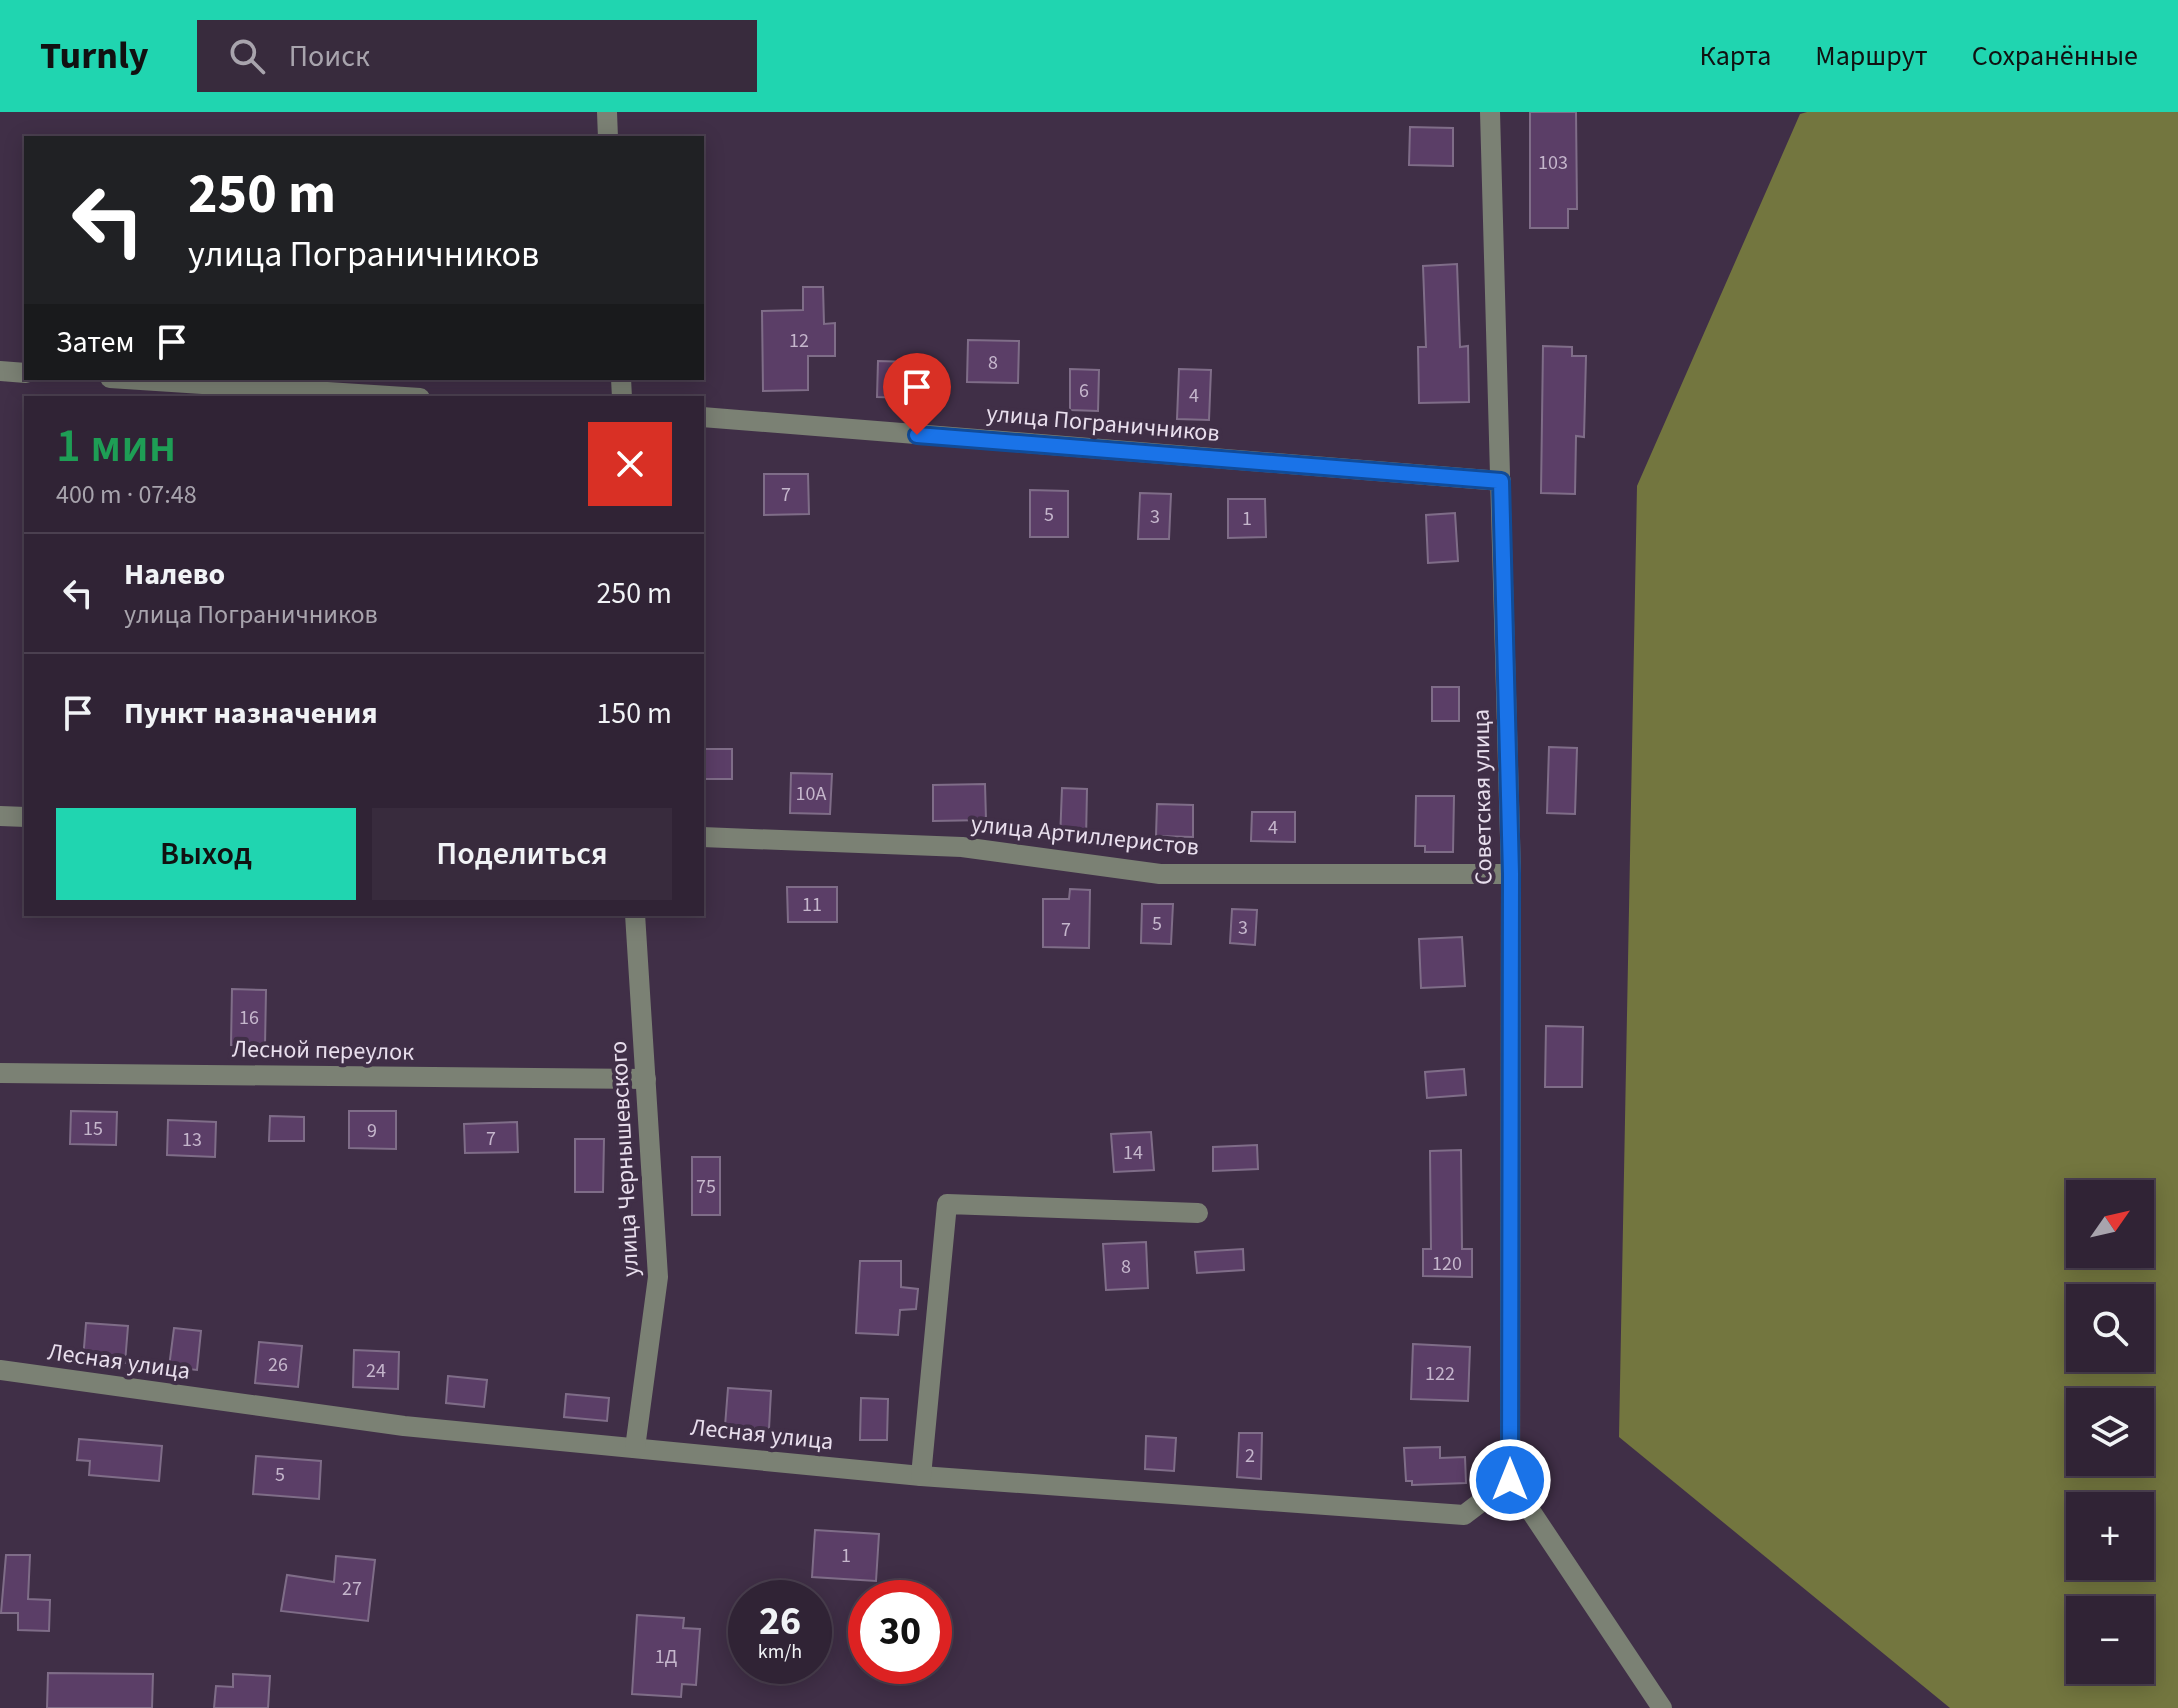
<!DOCTYPE html>
<html lang="ru">
<meta charset="utf-8">
<style>
body{margin:0;font-family:"Source Sans 3",sans-serif;background:#382b3d;color:#f1f3f6;height:100vh;display:flex;flex-direction:column;font-size:30px;white-space:nowrap}
*{box-sizing:border-box;margin:0}
p{font-size:26px;color:#a8a4ad}
.icon{flex:none;width:44px;height:44px;fill:none;stroke:currentColor;stroke-width:2;stroke-linecap:round;stroke-linejoin:round}
.map{position:relative;flex:1;overflow:hidden}
.drawer{position:absolute;left:24px;top:284px;width:680px;height:520px;display:flex;flex-direction:column;background:#302335;border-radius:0px;box-shadow:0 4px 20px #0003,0 0 0 2px #4b4050}
.drawer>*{flex:none}
.top-card{position:absolute;left:24px;top:24px;width:680px;height:244px;border-radius:0px;box-shadow:0 4px 20px #0003,0 0 0 2px #4b4050;background:#202124;color:#fff;overflow:hidden}
.needle{width:52px;rotate:56deg}
.tools{position:absolute;left:2066px;top:1068px;display:grid;gap:16px}
.tools a{display:grid;place-items:center;width:88px;height:88px;border-radius:0px;background:#302335;box-shadow:0 4px 20px #0003,0 0 0 2px #4b4050;font-size:40px}
.speed{position:absolute;left:728px;top:1468px;display:flex;gap:16px;font-size:40px;font-weight:700;text-align:center}
.speed>*{display:grid;place-content:center;width:104px;height:104px;border-radius:50%;background:#302335;box-shadow:0 4px 20px #0003,0 0 0 2px #4b4050;line-height:1}
.speed small{font-size:20px;font-weight:400}
.speed .limit{border:12px solid #d22;background:#fff;color:#111}
.pin{position:absolute;display:grid;place-items:center;width:68px;height:68px;color:#fff;margin:-82px -34px;border-radius:50% 50% 50% 0;rotate:-45deg;box-shadow:0 0 8px #0007}
.pin .icon{rotate:45deg}
.me{position:absolute;width:88px;margin:-44px;rotate:0deg;stroke-linejoin:round;filter:drop-shadow(0 0 6px #0008)}
.turn{display:flex;align-items:center;gap:28px;height:168px;padding:0 32px;font-size:36px}
.turn .icon{width:104px;height:104px;stroke-width:2.5}
.turn b{display:block;font-size:56px;line-height:68px}
.then{display:flex;align-items:center;height:76px;padding:0 32px;background:#0003;gap:16px;font-size:30px}
.round{display:grid;place-items:center;flex:none;width:84px;height:84px;border-radius:0px;background:#382b3d}
.overview{display:flex;align-items:center;justify-content:space-between;height:136px;padding:0 32px}
h1{font-size:48px;font-weight:600;line-height:60px;color:#1e9e55}
.action{display:flex;gap:16px;margin-top:auto;padding:16px 32px}
.action a{flex:1;height:92px;border-radius:0px;background:#20d5b0;color:#111;font-size:32px;font-weight:600;line-height:92px;text-align:center}
.action a+a{background:#382b3d;color:#f1f3f6}
ul{padding:0;list-style:none}
li{display:flex;align-items:center;gap:24px;height:120px;padding:0 32px;border-top:2px solid #4b4050}
li div{flex:1}
li b{display:block;font-size:30px}
li em{font-style:normal}
header{display:flex;align-items:center;gap:48px;box-sizing:border-box;height:112px;padding:0 40px;background:#20d5b0;color:#111}
header strong{font-size:38px}
nav{display:flex;gap:44px;margin-inline-start:auto;font-size:28px}
.search{width:560px;height:72px;background:#382b3d;display:flex;align-items:center;gap:20px;box-sizing:border-box;padding:0 28px;border-radius:0px;color:#a8a4ad;font-size:30px}
.map>svg:first-child{display:block}
.forest{fill:#73763f;fill-rule:evenodd}
.building{fill:#5b3e67;stroke:#7f6d88;stroke-width:2}
.lines{fill:none;stroke-linecap:round;stroke-linejoin:round}
.minor{stroke:#7b8174;stroke-width:20}
.route-casing{stroke:#114b97;stroke-width:20}
.route{stroke:#1a73e8;stroke-width:14}
.labels{text-anchor:middle;stroke-width:8;stroke-linejoin:round;paint-order:stroke}
.number-label{font-size:20px;fill:#c5b6cc}
.street-label{font-size:24px;fill:#e8deed;stroke:#402f47}
</style>
<header>
<strong>Turnly</strong>
<div class="search"><svg class="icon" aria-label="search" viewBox="0 0 24 24"><circle cx="10" cy="10" r="6"/><path d="M15 15l6 6"/></svg>Поиск</div>
<nav><a>Карта</a><a>Маршрут</a><a>Сохранённые</a></nav>
</header>
<div class="map">
<svg width="2178" height="1596" viewBox="0 0 2178 1596">
<rect width="100%" height="100%" fill="#402f47"/>
<path class="forest" d="M 1807,0 L 2178,0 L 2178,1596 L 1950,1596 L 1619,1325 L 1637,374 L 1800,2 ZM 2140,1082 L 2140,1142 L 2080,1142 L 2080,1082 ZM 2140,1186 L 2140,1246 L 2080,1246 L 2080,1186 ZM 2080,1290 L 2140,1290 L 2140,1350 L 2080,1350 ZM 2080,1394 L 2140,1394 L 2140,1454 L 2080,1454 ZM 2140,1498 L 2140,1558 L 2080,1558 L 2080,1498 Z"/>
<g class="building">
<polygon points="1530,0 1576,0 1577,97 1568,97 1568,116 1530,116"/>
<polygon points="1410,15 1453,16 1453,54 1409,53"/>
<polygon points="1457,152 1460,235 1468,234 1469,290 1419,291 1418,235 1426,235 1423,154"/>
<polygon points="803,175 823,175 824,212 835,211 835,244 808,244 808,278 763,279 762,199 803,198"/>
<polygon points="968,228 1019,229 1018,271 967,270"/>
<polygon points="1543,234 1572,235 1572,244 1586,244 1584,325 1576,324 1575,382 1541,381"/>
<polygon points="878,249 910,250 909,286 877,285"/>
<polygon points="1070,257 1099,258 1098,299 1070,298"/>
<polygon points="1179,257 1211,258 1209,308 1177,307"/>
<polygon points="764,362 808,362 809,402 764,403"/>
<polygon points="1030,378 1068,379 1068,425 1030,425"/>
<polygon points="1140,381 1171,382 1169,427 1138,427"/>
<polygon points="1228,387 1265,387 1266,425 1228,426"/>
<polygon points="1455,401 1458,449 1428,451 1426,403"/>
<rect x="1432" y="575" width="27" height="34"/>
<polygon points="1549,635 1577,636 1575,702 1547,701"/>
<polygon points="702,637 732,637 732,667 704,667 704,664 702,664"/>
<polygon points="791,661 832,662 830,702 790,701"/>
<polygon points="985,672 986,708 933,709 933,673"/>
<polygon points="1062,676 1087,677 1086,728 1060,728"/>
<polygon points="1416,684 1454,684 1453,740 1425,740 1425,734 1415,734"/>
<polygon points="1157,692 1193,693 1193,725 1156,724"/>
<polygon points="1252,700 1295,700 1295,730 1251,729"/>
<polygon points="787,775 837,775 837,810 788,810"/>
<polygon points="1070,777 1090,778 1089,836 1043,835 1043,787 1069,787"/>
<polygon points="1142,792 1173,792 1171,832 1141,831"/>
<polygon points="1232,797 1257,798 1255,833 1230,831"/>
<polygon points="1462,825 1465,874 1421,876 1419,827"/>
<polygon points="232,877 266,878 265,934 231,933"/>
<polygon points="1546,914 1583,915 1582,975 1545,975"/>
<polygon points="1464,957 1466,983 1427,986 1425,960"/>
<polygon points="71,999 117,1000 116,1033 70,1032"/>
<polygon points="349,999 396,999 396,1037 349,1036"/>
<polygon points="270,1004 304,1005 304,1029 269,1029"/>
<polygon points="168,1008 216,1010 215,1045 167,1043"/>
<polygon points="517,1010 518,1040 465,1041 464,1012"/>
<polygon points="1151,1020 1154,1058 1114,1060 1111,1022"/>
<polygon points="575,1027 604,1027 603,1080 575,1080"/>
<polygon points="1257,1033 1258,1057 1213,1059 1213,1035"/>
<polygon points="1461,1038 1462,1137 1472,1137 1472,1165 1423,1164 1423,1137 1431,1137 1430,1039"/>
<rect x="692" y="1045" width="28" height="58"/>
<polygon points="1146,1130 1148,1176 1106,1178 1103,1132"/>
<polygon points="1243,1137 1244,1158 1197,1161 1195,1140"/>
<polygon points="860,1149 901,1149 901,1175 918,1177 916,1197 900,1198 898,1223 856,1221"/>
<polygon points="86,1211 128,1214 125,1251 83,1248"/>
<polygon points="174,1216 201,1219 197,1258 169,1255"/>
<polygon points="259,1230 302,1234 298,1275 255,1271"/>
<polygon points="1413,1232 1470,1235 1468,1289 1411,1287"/>
<polygon points="354,1238 399,1240 398,1277 353,1275"/>
<polygon points="448,1264 487,1268 484,1295 446,1291"/>
<polygon points="728,1276 771,1279 769,1317 725,1314"/>
<polygon points="566,1282 609,1286 607,1309 564,1305"/>
<polygon points="861,1286 888,1287 887,1328 860,1328"/>
<polygon points="1239,1321 1262,1321 1261,1367 1237,1365"/>
<polygon points="1146,1324 1176,1326 1174,1359 1145,1357"/>
<polygon points="79,1327 162,1334 159,1369 89,1363 90,1349 77,1348"/>
<polygon points="1440,1335 1440,1346 1465,1345 1466,1371 1412,1373 1412,1369 1406,1369 1404,1336"/>
<polygon points="256,1344 321,1349 319,1387 253,1382"/>
<polygon points="815,1418 879,1422 876,1469 812,1465"/>
<polygon points="6,1443 30,1443 28,1487 50,1488 49,1519 18,1518 18,1501 1,1501"/>
<polygon points="336,1444 375,1448 368,1509 281,1499 287,1463 334,1470"/>
<polygon points="637,1503 684,1506 683,1516 700,1517 696,1573 682,1572 681,1585 632,1582"/>
<polygon points="48,1561 153,1562 152,1596 47,1596"/>
<polygon points="233,1562 270,1564 268,1596 214,1596 216,1574 233,1575"/>
</g>
<g class="lines">
<g class="minor">
<polyline points="607,0 608,26"/>
<polyline points="1490,0 1511,762 1510,1368"/>
<polyline points="0,259 26,261"/>
<polyline points="110,266 420,286"/>
<polyline points="621,266 622,286"/>
<polyline points="702,305 1501,369"/>
<polyline points="0,704 26,705"/>
<polyline points="702,725 962,735 1160,762 1511,762"/>
<polyline points="0,961 646,967"/>
<polyline points="0,1258 404,1314 921,1364 1464,1403 1510,1368"/>
<polyline points="635,1336 658,1165 635,802"/>
<polyline points="921,1364 947,1092 1198,1101"/>
<polyline points="1510,1368 1662,1596"/>
</g>
</g>
<g class="lines">
<g class="route-casing">
<polyline id="route" points="917,323 1501,369 1511,762 1510,1368"/>
</g>
<use href="#route" class="route"/>
</g>
<g class="labels">
<g class="number-label">
<text x="1553" y="57">103</text>
<text x="799" y="235">12</text>
<text x="993" y="257">8</text>
<text x="1084" y="285">6</text>
<text x="1194" y="290">4</text>
<text x="786" y="389">7</text>
<text x="1049" y="409">5</text>
<text x="1155" y="411">3</text>
<text x="1247" y="413">1</text>
<text x="811" y="688">10А</text>
<text x="1273" y="722">4</text>
<text x="812" y="799">11</text>
<text x="1157" y="818">5</text>
<text x="1243" y="822">3</text>
<text x="1066" y="824">7</text>
<text x="249" y="912">16</text>
<text x="93" y="1023">15</text>
<text x="372" y="1025">9</text>
<text x="491" y="1033">7</text>
<text x="192" y="1034">13</text>
<text x="1133" y="1047">14</text>
<text x="706" y="1081">75</text>
<text x="1447" y="1158">120</text>
<text x="1126" y="1161">8</text>
<text x="278" y="1259">26</text>
<text x="376" y="1265">24</text>
<text x="1440" y="1268">122</text>
<text x="1250" y="1350">2</text>
<text x="280" y="1369">5</text>
<text x="846" y="1450">1</text>
<text x="352" y="1483">27</text>
<text x="666" y="1551">1Д</text>
</g>
<g class="street-label">
<text transform="translate(1103 311) rotate(5)" y="8">улица Пограничников</text>
<text transform="translate(1482 685) rotate(-91)" y="8">Советская улица</text>
<text transform="translate(1085 723) rotate(6)" y="8">улица Артиллеристов</text>
<text transform="translate(323 938) rotate(1)" y="8">Лесной переулок</text>
<text transform="translate(624 1047) rotate(-93)" y="8">улица Чернышевского</text>
<text transform="translate(119 1249) rotate(8)" y="8">Лесная улица</text>
<text transform="translate(762 1322) rotate(6)" y="8">Лесная улица</text>
</g>
</g>
</svg>
<div class="tools">
<a><svg class="needle" viewBox="-14 -14 28 28"><path d="M0-13l5 13h-10z" fill="#e53935"/><path d="M0 13l5-13h-10z" fill="#a8a4ad"/></svg></a>
<a><svg class="icon" aria-label="search" viewBox="0 0 24 24"><circle cx="10" cy="10" r="6"/><path d="M15 15l6 6"/></svg></a>
<a><svg class="icon" aria-label="layers" viewBox="0 0 24 24"><path d="M12 4l9 5-9 5-9-5zM3 14l9 5 9-5"/></svg></a>
<a>+</a>
<a>−</a>
</div>
<div class="speed"><div>26<small>km/h</small></div><div class="limit">30</div></div>
<div class="pin" style="left:917px;top:323px;background:#d93025"><svg class="icon" aria-label="arrive" viewBox="0 0 24 24"><path d="M6 21V4h12l-3 4 3 4H6"/></svg></div>
<svg class="me" style="left:1510px;top:1368px" viewBox="-20 -20 40 40"><circle r="17" fill="#1a73e8" stroke="#fff" stroke-width="3"/><path d="M0-11L8 9 0 5-8 9z" fill="#fff"/></svg>
<div class="top-card">
<div class="turn"><svg class="icon" aria-label="left" viewBox="0 0 24 24"><path d="M17 20v-9H6M10 6l-5 5 5 5"/></svg><div><b>250 m</b>улица Пограничников</div></div>
<div class="then">Затем<svg class="icon" aria-label="arrive" viewBox="0 0 24 24"><path d="M6 21V4h12l-3 4 3 4H6"/></svg></div>
</div>
<section class="drawer">
<div class="overview"><div><h1>1 мин</h1><p>400 m · 07:48</p></div><a class="round" style="background:#d93025;color:#fff"><svg class="icon" aria-label="close" viewBox="0 0 24 24"><path d="M6 6l12 12M18 6L6 18"/></svg></a></div>
<ul>
<li><svg class="icon" aria-label="left" viewBox="0 0 24 24"><path d="M17 20v-9H6M10 6l-5 5 5 5"/></svg><div><b>Налево</b><p>улица Пограничников</p></div><em>250 m</em></li>
<li><svg class="icon" aria-label="arrive" viewBox="0 0 24 24"><path d="M6 21V4h12l-3 4 3 4H6"/></svg><div><b>Пункт назначения</b></div><em>150 m</em></li>
</ul>
<div class="action"><a>Выход</a><a>Поделиться</a></div>
</section>
</div>
